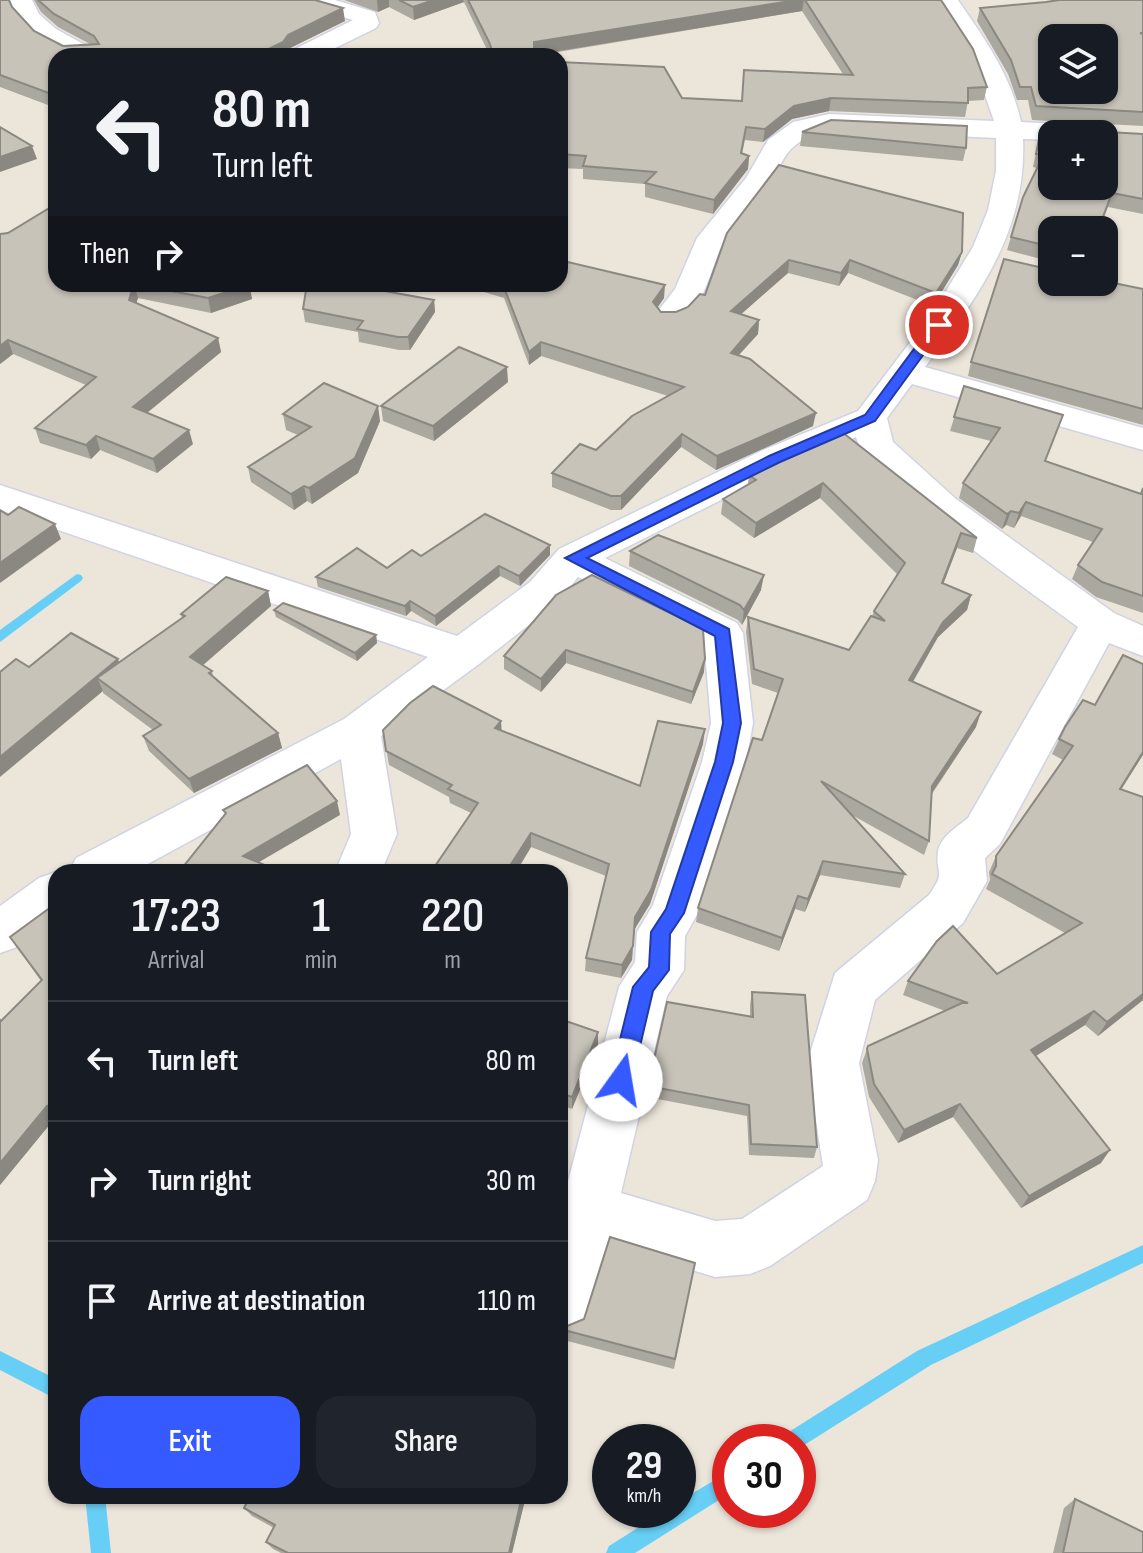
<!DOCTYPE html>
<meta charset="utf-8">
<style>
body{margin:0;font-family:"Sofia Sans Condensed",sans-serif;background:#20242c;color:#f1f3f6;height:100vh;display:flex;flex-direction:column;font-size:30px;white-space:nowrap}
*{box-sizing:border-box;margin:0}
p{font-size:26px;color:#9ea1a6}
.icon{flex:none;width:44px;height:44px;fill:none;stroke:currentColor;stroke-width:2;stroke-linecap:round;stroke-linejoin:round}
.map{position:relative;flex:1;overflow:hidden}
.details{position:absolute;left:48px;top:864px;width:520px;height:640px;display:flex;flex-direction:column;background:#171b24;border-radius:24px;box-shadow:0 2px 6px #0004}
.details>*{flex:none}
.hud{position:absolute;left:48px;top:48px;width:520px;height:244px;border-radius:24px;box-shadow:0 2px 6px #0004;background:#171b24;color:#f1f3f6;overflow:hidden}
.tools{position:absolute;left:1038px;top:24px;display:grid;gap:16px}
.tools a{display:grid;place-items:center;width:80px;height:80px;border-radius:16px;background:#171b24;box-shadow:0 2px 6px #0004;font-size:40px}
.speed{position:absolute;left:592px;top:1424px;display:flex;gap:16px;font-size:40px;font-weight:700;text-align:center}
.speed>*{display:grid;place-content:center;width:104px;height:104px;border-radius:50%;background:#171b24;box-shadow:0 2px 6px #0004;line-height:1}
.speed small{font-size:20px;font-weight:400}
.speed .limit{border:12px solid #d22;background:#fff;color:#111}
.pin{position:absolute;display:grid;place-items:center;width:68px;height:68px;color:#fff;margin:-34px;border:4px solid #fff;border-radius:50%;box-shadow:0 2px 8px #0007}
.me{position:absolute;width:88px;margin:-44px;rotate:13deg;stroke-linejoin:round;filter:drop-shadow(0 0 6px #0008)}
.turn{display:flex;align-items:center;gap:28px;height:168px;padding:0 32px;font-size:36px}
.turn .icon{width:104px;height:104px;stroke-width:2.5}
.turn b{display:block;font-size:56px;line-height:68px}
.then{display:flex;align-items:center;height:76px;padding:0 32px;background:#0003;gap:16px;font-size:30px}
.eta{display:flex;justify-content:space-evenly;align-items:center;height:136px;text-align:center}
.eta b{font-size:48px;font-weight:600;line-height:56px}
.button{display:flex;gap:16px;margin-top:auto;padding:16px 32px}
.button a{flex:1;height:92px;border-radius:24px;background:#355aff;color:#fff;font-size:32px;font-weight:600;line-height:92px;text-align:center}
.button a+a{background:#20242c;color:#f1f3f6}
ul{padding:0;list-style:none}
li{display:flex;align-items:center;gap:24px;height:120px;padding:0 32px;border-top:2px solid #363941}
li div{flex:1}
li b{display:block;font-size:30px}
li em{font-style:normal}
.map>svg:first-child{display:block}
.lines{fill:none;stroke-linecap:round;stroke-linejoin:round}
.stream{fill:#67cff5;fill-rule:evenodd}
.minor-casing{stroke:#cfd3e3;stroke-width:3}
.minor{fill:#fff;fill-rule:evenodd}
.wall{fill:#aba89f}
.shaded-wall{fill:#8b8882}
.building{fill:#c7c3b9;stroke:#8b8882;stroke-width:2;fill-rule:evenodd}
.route{fill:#355aff;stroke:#223aa6;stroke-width:2}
</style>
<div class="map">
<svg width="1143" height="1553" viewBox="0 0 1143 1553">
<rect width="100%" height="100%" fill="#ece5da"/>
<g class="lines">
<g class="stream">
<polygon points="77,574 81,575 83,578 81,581 0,642 0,630"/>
<polygon points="1143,1245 1143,1263 931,1365 798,1449 798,1442 781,1442 784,1435 917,1351"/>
<polygon points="0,1351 56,1379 56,1399 0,1370"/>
<polygon points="730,1471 730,1493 635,1553 606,1553 609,1546 666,1510 678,1510 678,1502"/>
<polygon points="85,1496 105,1496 111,1553 91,1553"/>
</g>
<g class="minor-casing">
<g id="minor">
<path d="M 8,0 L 32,0 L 39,14 L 56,29 L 96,51 L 99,56 C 90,56 77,58 67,56 C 42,50 18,23 8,0 Z"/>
<polygon points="298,0 335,0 375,12 379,23 376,28 319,56 288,56 291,51 353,20 302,5"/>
<path d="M 934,0 L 958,0 C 984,38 1011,75 1021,122 L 1098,126 L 1108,128 L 1112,134 L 1104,141 L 1104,134 L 1052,134 L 1052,140 L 1023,139 C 1027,231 978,297 925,367 L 1143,428 L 1143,450 L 912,384 L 887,418 L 893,442 L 956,499 L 1114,613 L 1143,626 L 1143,656 L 1109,643 L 1000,844 L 985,858 L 987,881 L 963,923 L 875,1000 L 859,1063 L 878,1160 L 875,1181 L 867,1200 L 770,1266 L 750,1274 L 715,1277 L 607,1244 L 581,1328 L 560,1336 L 560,1212 L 619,987 L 635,962 L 637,932 L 653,905 L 702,762 L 711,723 L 704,640 L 578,577 L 558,602 L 479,664 L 381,736 L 397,834 L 381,872 L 335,872 L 351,834 L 341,759 L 133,872 L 69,872 L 76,858 L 344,719 L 428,657 L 0,510 L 0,485 L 457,636 L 530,582 L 559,549 L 761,451 L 858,411 L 933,312 L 973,247 L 988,210 L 996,171 L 996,138 L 829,130 C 814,133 803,138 791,149 C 781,159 777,175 769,186 C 754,206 736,224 723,244 C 708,271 701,332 660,322 L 655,315 L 675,289 L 697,238 L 746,178 L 768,140 L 793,122 L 829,114 L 994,121 L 973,61 ZM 856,437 C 865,478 1037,596 1078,627 L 968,818 C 957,827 940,837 938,852 C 935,876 947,869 929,895 L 835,973 L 807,1063 L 823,1166 L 742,1219 L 715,1221 L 621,1193 L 667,996 L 684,970 L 685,936 L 698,913 L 746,762 L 753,723 L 743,633 L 737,623 L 605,558 L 787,467 Z"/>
<polygon points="56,872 56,918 17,947 0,953 0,906 39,878"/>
</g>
</g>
<use href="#minor" class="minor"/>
</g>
<g class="wall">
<polygon points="0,0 12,7 34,31 63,46 90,44 58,27 41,12 34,0 316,0 345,21 290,48 284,56 56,56 56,108 0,87"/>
<polygon points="344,0 941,0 987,87 984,100 968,101 965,117 829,111 792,119 763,142 745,140 742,154 749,156 748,169 713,214 645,197 645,184 583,179 583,169 560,168 560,62 682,98 742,101 843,74 802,11 534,56 490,56 464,2 414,20 389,7 378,12"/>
<polygon points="1143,0 1143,126 1105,124 1108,132 1143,134 1143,214 1108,207 1099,230 1052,230 1052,262 1007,250 1011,237 1037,168 1033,167 1041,129 1056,130 1102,124 1032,120 1028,100 1017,100 1008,74 977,21 980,8 1046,2"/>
<polygon points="802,132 966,148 963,161 800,146"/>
<polygon points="727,233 962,252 958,265 933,306 848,273 839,286 788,273 741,314 759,320 758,334 738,355 813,426 716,470 681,447 621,510 611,510 552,487 552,473 596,450 668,396 541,356 529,365 504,298 484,292 483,284 560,284 664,298 657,308 661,312 676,312 688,307 705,295"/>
<polygon points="0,234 56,284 263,284 250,289 252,299 211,313 138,298 136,303 218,338 221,352 147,413 193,444 157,473 100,450 91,459 40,443 35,428 86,385 13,354 0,364"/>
<polygon points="1143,289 1143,425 968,376 971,362"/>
<polygon points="434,300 435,312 410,350 399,350 359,342 358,332 305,322 303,309"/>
<polygon points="508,382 434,441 383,421 381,406"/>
<polygon points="964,386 1046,461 1140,494 1143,487 1143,613 1096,597 1072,579 1078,565 1093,542 1021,516 1014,528 1006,525 1002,529 959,498 963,483 991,441 950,431"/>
<polygon points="283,414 380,421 358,473 312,504 307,501 294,510 251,482 248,467 298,435 286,430"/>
<polygon points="842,432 977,538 973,553 957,548 943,583 971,595 967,610 938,637 913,682 976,727 932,794 929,841 924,855 850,814 905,874 900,888 820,875 805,912 795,909 779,951 696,922 698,908 762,740 778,693 752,684 746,632 748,617 849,650 872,616 874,611 897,574 820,498 754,538 721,514 723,499 748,484 749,475"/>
<polygon points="550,545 550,555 520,586 500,576 436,626 411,611 406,616 318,587 316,577 387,568 421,556"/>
<polygon points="630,551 761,590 742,625 738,620 629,566"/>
<polygon points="268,591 271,606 203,665 212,671 213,676 278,733 282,748 194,793 149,751 143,736 153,730 103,693 103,691 29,667 119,663 182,618 181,614"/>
<polygon points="274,610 376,635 377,643 357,661 276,617"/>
<polygon points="703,629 704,672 691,704 566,663 541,692 504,669 504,656"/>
<polygon points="1065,727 1121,789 1143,1000 1098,1036 1085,1025 1036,1056 1101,1163 1021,1208 953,1117 898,1143 869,1097 862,1063 868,1046 945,1011 903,995 908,981 997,974 1065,933 986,889 990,880 989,872 996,856 1063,760 1052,754"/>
<polygon points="383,730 502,731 640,786 703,744 650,904 634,930 632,960 621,978 585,971 586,958 606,876 531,847 516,872 431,872 471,813 450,803 449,797 389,765"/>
<polygon points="56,897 56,1119 55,1118 0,1185 1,1021 41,981 10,937 51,907"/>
<polygon points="752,992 817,1147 814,1158 749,1155 747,1116 647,1097 648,1086 750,1017 750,1005"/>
<polygon points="560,1019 598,1045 572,1109 560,1105"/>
<polygon points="695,1263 674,1369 560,1339 560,1329 584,1319"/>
<polygon points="526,1496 512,1553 281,1553 273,1549 266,1542 274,1528 252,1516 244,1508"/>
<polygon points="1075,1499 1143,1553 1053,1553 1064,1508"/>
</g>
<g class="shaded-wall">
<polygon points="377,0 389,0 389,7 378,12"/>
<polygon points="434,0 463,0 464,2 414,20 413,7"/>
<polygon points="797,0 804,0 802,11 534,55 534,42"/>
<polygon points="343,8 345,21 290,48 285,55 254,56 288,35"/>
<polygon points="831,98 829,111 792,119 763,142 765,129 794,106"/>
<polygon points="32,146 37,159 0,172 0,157"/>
<polygon points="749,156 748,169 713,214 714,200"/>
<polygon points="962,252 958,265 933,306 936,293"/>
<polygon points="789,260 788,273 730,324 731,311"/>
<polygon points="850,260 848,273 839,286 841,273"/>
<polygon points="134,284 138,298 133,314 129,300"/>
<polygon points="244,284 263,284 250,289 252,299 211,313 208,298"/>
<polygon points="665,285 664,298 652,315 653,302"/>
<polygon points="434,300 435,312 410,350 408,337"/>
<polygon points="759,320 758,334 729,366 731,353"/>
<polygon points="218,338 221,352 137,421 133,407"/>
<polygon points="8,340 13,354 0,364 0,346"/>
<polygon points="541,342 541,356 529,365 529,352"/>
<polygon points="507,367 508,382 434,441 433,426"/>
<polygon points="378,406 380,421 358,473 312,504 309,488"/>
<polygon points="816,413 813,426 716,470 717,456"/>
<polygon points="189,430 193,444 157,473 153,459"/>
<polygon points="682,434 681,447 621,510 621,496"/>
<polygon points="96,436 100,450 91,459 86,445"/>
<polygon points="823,483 820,498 754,538 756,523"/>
<polygon points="304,486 307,501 294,510 291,494"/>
<polygon points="1026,502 1021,516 1014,528 1019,513"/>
<polygon points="1011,511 1006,525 1002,529 1007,514"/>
<polygon points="55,524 61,539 0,583 0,563"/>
<polygon points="961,533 957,548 938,598 942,583"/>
<polygon points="550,545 550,555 520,586 519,576"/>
<polygon points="499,566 500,576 436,626 435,616"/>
<polygon points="764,575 761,590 742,625 744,610"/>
<polygon points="268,591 271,606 195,672 190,657"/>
<polygon points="971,595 967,610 938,637 905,695 909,680 943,622"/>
<polygon points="410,601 411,611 406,616 405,606"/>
<polygon points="376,635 377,643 357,661 355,653"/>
<polygon points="566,650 566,663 541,692 541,679"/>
<polygon points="118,659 123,674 97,678 103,691 0,777 0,757"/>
<polygon points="705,659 704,672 691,704 693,692"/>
<polygon points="981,712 976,727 927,800 932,786"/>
<polygon points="501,721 502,735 495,728"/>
<polygon points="705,729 703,744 650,904 634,930 632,960 621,978 622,965 635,917"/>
<polygon points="278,733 282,748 194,793 189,779"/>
<polygon points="1143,752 1143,755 1112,804 1120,789"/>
<polygon points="337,801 340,815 247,869 243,856"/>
<polygon points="531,833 531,847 516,872 506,872"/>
<polygon points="823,861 820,875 805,912 808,899"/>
<polygon points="798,896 795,909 779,951 782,938"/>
<polygon points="1143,994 1143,1000 1098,1036 1107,1022"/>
<polygon points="1094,1011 1085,1025 1023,1064 1031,1050"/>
<polygon points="598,1032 598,1045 572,1109 572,1097"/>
<polygon points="960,1104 953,1117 898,1143 904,1130"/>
<polygon points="47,1106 55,1118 0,1185 0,1163"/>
<polygon points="1110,1150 1101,1163 1021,1208 1029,1196"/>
<polygon points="522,1496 526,1496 512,1553 509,1553"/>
</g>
<g class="building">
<polygon points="0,0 9,0 12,7 34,31 63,46 99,44 94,36 54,14 38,0 315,0 343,8 288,35 283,42 254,56 141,56 137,54 134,56 56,56 56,94 54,95 0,75"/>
<polygon points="399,0 434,0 413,7"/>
<polygon points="468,0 797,0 534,42 534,56 494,56 489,42"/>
<polygon points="805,0 941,0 973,49 987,87 968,88 968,103 831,98 794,106 765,129 746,127 741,153 749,156 714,200 645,183 656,172 583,166 586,156 560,154 560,62 664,67 682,98 742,101 744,70 853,75"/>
<path d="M 1059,0 L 1143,0 L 1143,33 L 1140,33 L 1143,34 L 1143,112 L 1036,106 L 1031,87 L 1020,87 L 1011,60 L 980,8 L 1046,2 ZM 1052,38 L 1104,38 L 1104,90 L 1052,90 Z"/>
<polygon points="831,120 967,126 966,148 802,132"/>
<path d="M 1059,124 L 1105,124 L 1108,132 L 1143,134 L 1143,199 L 1112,193 L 1098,230 L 1052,230 L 1052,247 L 1011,237 L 1023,197 L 1044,154 L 1036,154 L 1041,129 L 1056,130 ZM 1052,134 L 1104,134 L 1104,186 L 1052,186 Z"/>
<polygon points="0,127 32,146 0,157"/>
<polygon points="779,165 963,213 962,252 936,293 850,260 841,273 789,260 731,311 759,320 731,353 750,359 816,413 717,456 682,434 621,496 611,496 552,473 580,444 596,450 632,416 684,387 541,342 529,352 503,285 500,284 560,284 560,267 563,268 568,262 665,285 653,302 661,312 676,312 688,307 700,294 705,295 727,233"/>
<polygon points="56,204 56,284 248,284 249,285 208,298 134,284 129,300 218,338 133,407 189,430 153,459 96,436 86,445 35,428 96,377 8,340 0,346 0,234 8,233"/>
<polygon points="1004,259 1052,270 1052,282 1104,282 1104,281 1143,289 1143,409 971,362"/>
<polygon points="307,284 346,284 434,300 408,337 398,337 357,329 363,321 303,309"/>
<polygon points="459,347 507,367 433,426 381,406"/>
<polygon points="324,383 378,406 355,458 309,488 304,486 291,494 248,467 311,427 283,414"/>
<polygon points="964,386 1063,415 1045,461 1141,494 1143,488 1143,596 1102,582 1078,565 1102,529 1026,502 1019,513 1011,511 1007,514 963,483 1000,428 954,417"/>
<polygon points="842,432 977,538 961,533 942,583 971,595 943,622 909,680 981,712 932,786 929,841 821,781 905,874 823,861 808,899 798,896 782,938 698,908 753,738 762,740 783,679 754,669 748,617 849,650 871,616 885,621 874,611 905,563 823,483 756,523 723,499 756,480 749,475"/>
<polygon points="19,507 55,524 0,563 0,510 8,515"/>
<polygon points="485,514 550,545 519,576 499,566 435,616 410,601 405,606 316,577 357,548 387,568 412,550 421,556"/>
<polygon points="658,535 764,575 744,610 740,605 630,551"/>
<polygon points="592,575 703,629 705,659 693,692 566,650 541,679 504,656 556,595"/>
<polygon points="226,577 268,591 190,657 212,671 209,673 278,733 189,779 143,736 161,725 97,678 185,616 181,614"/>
<polygon points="283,603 376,635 355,653 274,610"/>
<polygon points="71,633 118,659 0,757 0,672 16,659 29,667"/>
<polygon points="1123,655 1143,664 1143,752 1120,789 1143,797 1143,994 1107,1022 1094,1011 1031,1050 1110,1150 1029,1196 960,1104 904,1130 874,1084 867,1049 868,1046 962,1003 968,1003 908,981 937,941 953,926 997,974 1082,923 992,874 996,866 996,856 1073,746 1059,739 1065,727 1083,700 1095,705"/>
<polygon points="433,686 501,721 495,728 640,786 658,721 705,729 651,890 635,917 633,946 622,965 586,958 609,864 531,833 506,872 431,872 478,803 448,789 452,785 386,751 383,730 410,703"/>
<polygon points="307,765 337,801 243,856 277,870 275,872 179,872 226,813 223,810"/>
<polygon points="56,897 56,1113 47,1106 0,1163 0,1020 1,1021 42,980 10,937 51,907 52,900"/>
<polygon points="752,992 805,995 817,1147 751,1144 749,1105 648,1086 667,1002 753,1017"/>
<polygon points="560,1019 598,1032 572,1097 560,1093"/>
<polygon points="610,1237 695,1263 675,1359 560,1329 584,1319"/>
<polygon points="250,1496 522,1496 509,1553 288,1553 266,1542 275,1525 244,1508"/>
<polygon points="1075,1499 1143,1532 1143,1553 1063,1553"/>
</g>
<polygon class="route" points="939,321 945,325 875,421 780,462 587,558 729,629 741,723 733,762 684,913 670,934 669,970 653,991 632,1080 629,1087 621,1090 614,1087 610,1080 633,987 649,967 651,932 666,909 715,762 723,723 715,636 565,558 769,456 865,415 934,322"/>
</svg>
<div class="tools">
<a><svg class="icon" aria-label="layers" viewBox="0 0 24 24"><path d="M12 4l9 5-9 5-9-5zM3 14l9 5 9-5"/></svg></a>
<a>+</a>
<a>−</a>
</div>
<div class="speed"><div>29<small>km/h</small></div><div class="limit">30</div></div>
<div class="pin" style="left:939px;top:325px;background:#d93025"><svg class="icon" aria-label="arrive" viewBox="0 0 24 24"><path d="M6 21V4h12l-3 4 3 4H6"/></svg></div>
<svg class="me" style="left:621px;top:1080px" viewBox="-20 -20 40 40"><circle r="19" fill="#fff"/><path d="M0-13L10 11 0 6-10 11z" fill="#355aff"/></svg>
<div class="hud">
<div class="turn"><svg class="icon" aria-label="left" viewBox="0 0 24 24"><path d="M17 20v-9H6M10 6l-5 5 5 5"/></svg><div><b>80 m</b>Turn left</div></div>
<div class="then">Then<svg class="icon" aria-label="right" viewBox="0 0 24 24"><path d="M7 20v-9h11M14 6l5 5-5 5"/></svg></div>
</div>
<section class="details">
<div class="eta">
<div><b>17:23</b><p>Arrival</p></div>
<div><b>1</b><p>min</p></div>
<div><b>220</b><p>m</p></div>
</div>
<ul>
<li><svg class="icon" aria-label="left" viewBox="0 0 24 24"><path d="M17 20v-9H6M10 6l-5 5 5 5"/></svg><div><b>Turn left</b></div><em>80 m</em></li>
<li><svg class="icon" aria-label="right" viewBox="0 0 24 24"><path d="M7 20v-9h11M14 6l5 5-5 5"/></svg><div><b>Turn right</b></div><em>30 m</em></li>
<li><svg class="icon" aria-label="arrive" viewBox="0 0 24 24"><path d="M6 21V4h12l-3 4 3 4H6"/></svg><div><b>Arrive at destination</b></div><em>110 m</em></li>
</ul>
<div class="button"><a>Exit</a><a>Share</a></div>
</section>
</div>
